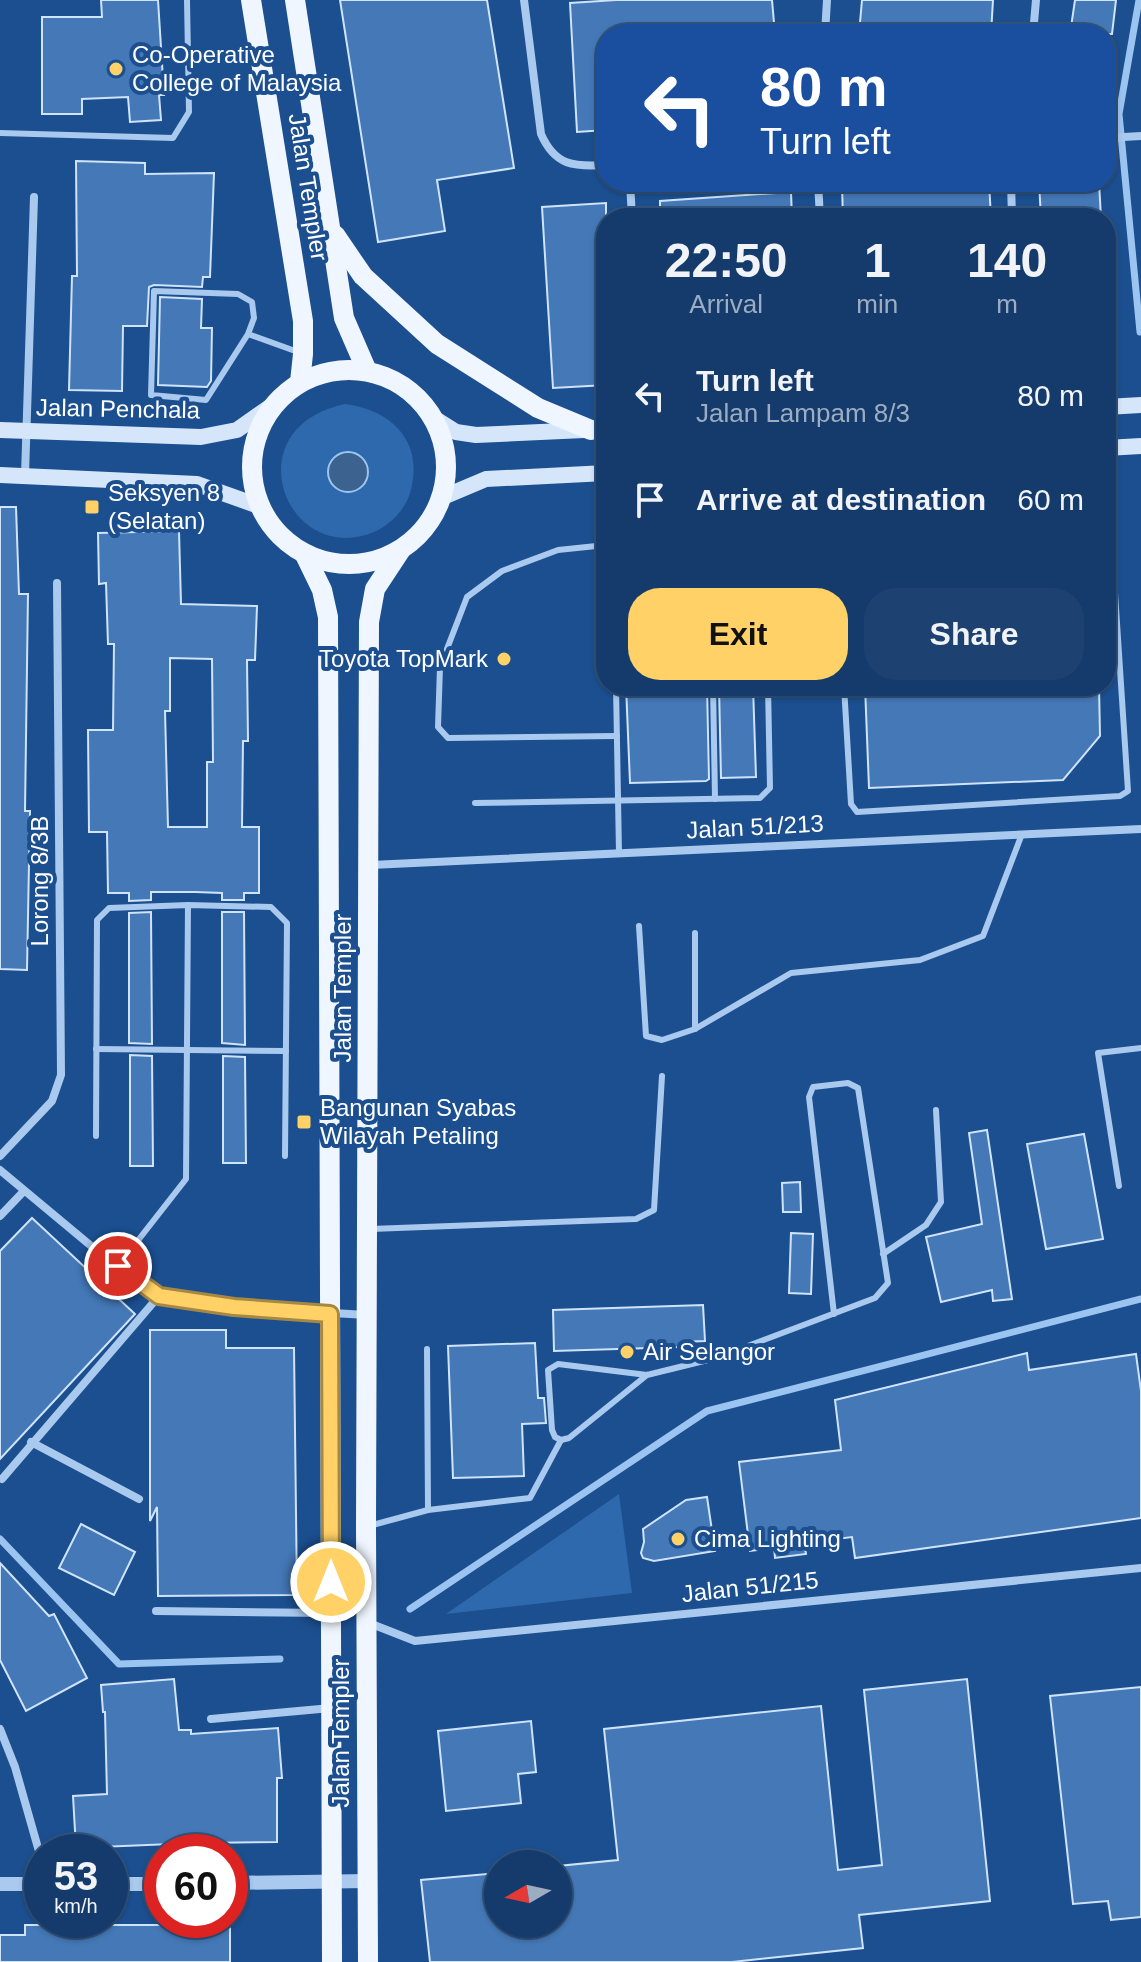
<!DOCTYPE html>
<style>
body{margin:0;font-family:Arial,sans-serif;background:#1d4271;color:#f1f3f6;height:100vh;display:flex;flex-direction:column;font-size:30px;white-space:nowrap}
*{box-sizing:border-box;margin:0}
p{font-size:26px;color:#9dadc1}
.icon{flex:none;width:44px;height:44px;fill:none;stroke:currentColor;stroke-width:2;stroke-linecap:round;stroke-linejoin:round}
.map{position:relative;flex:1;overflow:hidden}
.sheet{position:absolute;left:596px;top:208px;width:520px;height:488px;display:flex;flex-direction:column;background:#143b6b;border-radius:32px;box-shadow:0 2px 6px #0004,0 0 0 2px #33557e}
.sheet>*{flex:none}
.top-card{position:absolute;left:596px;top:24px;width:520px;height:168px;border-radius:32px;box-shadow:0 2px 6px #0004,0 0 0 2px #33557e;background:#1a4fa0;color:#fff;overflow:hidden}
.needle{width:52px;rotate:261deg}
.tools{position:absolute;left:484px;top:1850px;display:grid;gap:16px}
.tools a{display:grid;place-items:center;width:88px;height:88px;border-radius:50%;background:#143b6b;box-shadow:0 2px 6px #0004,0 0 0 2px #33557e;font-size:40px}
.speed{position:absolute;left:24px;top:1834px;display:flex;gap:16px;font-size:40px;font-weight:700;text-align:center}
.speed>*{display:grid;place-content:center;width:104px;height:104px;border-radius:50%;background:#143b6b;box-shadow:0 2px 6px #0004,0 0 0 2px #33557e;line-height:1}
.speed small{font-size:20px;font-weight:400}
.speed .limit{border:12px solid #d22;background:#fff;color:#111}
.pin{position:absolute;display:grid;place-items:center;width:68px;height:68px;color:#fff;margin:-34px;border:4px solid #fff;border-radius:50%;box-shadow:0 2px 8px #0007}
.me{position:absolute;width:88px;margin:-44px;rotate:0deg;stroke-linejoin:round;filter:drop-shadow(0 0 6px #0008)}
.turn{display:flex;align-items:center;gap:28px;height:168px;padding:0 32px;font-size:36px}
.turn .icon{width:104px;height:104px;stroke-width:2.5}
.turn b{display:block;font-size:56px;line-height:68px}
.eta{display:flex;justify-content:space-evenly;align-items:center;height:136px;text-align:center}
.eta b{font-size:48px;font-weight:700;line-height:56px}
.action{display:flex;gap:16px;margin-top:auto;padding:16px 32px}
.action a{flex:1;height:92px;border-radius:32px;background:#ffd166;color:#111;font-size:32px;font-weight:700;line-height:92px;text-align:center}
.action a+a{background:#1d4271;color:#f1f3f6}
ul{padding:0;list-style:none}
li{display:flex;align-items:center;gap:24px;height:104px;padding:0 32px}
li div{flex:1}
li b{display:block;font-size:30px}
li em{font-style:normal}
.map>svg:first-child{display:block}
.green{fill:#2e69ad;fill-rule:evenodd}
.water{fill:#3c6290;stroke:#9cc4f0;stroke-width:2}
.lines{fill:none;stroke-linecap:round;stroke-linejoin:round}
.stream{stroke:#9cc4f0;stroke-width:7}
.building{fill:#4478b7;stroke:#cfe3fa;stroke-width:2;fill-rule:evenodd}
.service{stroke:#a9c9ee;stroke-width:6}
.minor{stroke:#a9c9ee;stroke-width:8}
.tertiary{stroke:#a9c9ee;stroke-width:14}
.secondary{stroke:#d6e6fa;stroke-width:16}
.primary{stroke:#f0f6ff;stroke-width:20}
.route-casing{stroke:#a68842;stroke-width:20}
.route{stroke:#ffd166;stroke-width:14}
.poi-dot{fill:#ffd166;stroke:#1b4f8f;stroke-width:3}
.labels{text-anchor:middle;stroke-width:8;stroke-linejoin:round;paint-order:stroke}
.poi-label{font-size:24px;fill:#fff;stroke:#1b4f8f;text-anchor:start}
.street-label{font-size:24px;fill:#fff;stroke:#1b4f8f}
</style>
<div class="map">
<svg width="1141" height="1962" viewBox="0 0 1141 1962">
<rect width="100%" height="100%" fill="#1b4f8f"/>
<g class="green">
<path d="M 345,404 C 392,410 425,442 410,493 C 405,510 390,525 374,532 C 286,568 232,428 345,404 ZM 341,452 C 368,452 379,473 358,490 L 344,492 L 337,489 L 331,460 Z"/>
<polygon points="619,1494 632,1593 446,1614"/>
</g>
<circle class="water" cx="348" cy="472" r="20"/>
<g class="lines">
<g class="stream">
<polyline points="1139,0 1119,114 1140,332"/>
<polyline points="0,1539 119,1664 280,1659"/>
<polyline points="410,1609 707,1411 1141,1299"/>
</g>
</g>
<g class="building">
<polygon points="101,0 158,0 164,95 159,95 161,120 130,122 128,97 82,99 82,114 42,114 42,17 102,17"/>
<polygon points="340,0 487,0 514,168 437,180 445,231 378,242"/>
<polygon points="616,0 772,0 775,34 606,34 606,130 577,132 570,3"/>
<polygon points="862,0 993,0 991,34 859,34"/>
<polygon points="1075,0 1116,0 1112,34 1070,34"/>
<polygon points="76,161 145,163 145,174 214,173 210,277 203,277 202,287 154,285 149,287 147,326 123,326 122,391 69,390 72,276 77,276"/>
<polygon points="989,182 991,218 843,218 842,187"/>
<polygon points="1039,182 1099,182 1101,218 1041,218"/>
<polygon points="791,192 792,218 660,218 660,201"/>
<polygon points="606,203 606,385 553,388 542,207"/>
<polygon points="160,297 202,299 201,328 212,328 211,381 207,387 158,385"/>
<polygon points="0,507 16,507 19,594 28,594 25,811 30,811 27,970 0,969"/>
<path d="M 179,531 L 181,604 L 257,606 L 255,660 L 247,660 L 248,741 L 243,741 L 242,827 L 259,827 L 259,893 L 244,893 L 244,900 L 222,900 L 222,893 L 195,892 L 151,892 L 151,900 L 129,901 L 129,893 L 108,893 L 107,832 L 89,832 L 88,730 L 113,730 L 114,644 L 108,644 L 106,583 L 99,584 L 98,533 ZM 170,658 L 212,659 L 213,762 L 207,762 L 207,827 L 168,827 L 165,711 L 170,711 Z"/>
<polygon points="626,686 707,686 709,779 706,781 630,783"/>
<polygon points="719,686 753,686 756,777 721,778"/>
<polygon points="865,686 1099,686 1100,736 1063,780 869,788"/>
<polygon points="151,912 152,1044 129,1043 129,913"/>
<polygon points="222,912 244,912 245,1045 222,1043"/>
<polygon points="130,1055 152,1056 153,1166 130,1166"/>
<polygon points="223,1056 245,1057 246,1163 223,1163"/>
<polygon points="987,1130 1012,1299 993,1301 992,1290 941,1302 926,1237 982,1224 969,1133"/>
<polygon points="1084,1134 1103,1239 1046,1249 1027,1144"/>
<polygon points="800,1182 801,1212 783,1212 782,1183"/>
<polygon points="32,1218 135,1314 0,1459 0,1251"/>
<polygon points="791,1233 813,1234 811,1294 789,1293"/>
<polygon points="703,1305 705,1341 681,1342 682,1347 554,1351 553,1310"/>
<polygon points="150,1330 226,1330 226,1348 294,1348 297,1595 158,1596 157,1507 150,1521"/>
<polygon points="535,1343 538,1398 544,1398 546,1423 522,1424 524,1476 453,1478 448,1346"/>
<polygon points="1027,1353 1029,1370 1136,1354 1141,1391 1141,1518 855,1558 852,1537 804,1543 806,1554 775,1558 774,1548 750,1551 739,1462 841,1450 835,1400"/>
<polygon points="707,1497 715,1551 654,1561 643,1558 641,1553 644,1542 643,1529 686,1500"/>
<polygon points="81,1524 135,1552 114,1595 59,1568"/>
<polygon points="0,1563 49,1616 54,1614 87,1678 26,1711 0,1660"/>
<polygon points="174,1679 179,1730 191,1730 191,1734 278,1728 282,1778 277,1778 277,1842 195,1843 76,1848 73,1796 107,1794 105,1712 103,1712 101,1685"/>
<polygon points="967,1679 990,1901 859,1915 863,1948 732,1962 430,1962 421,1880 498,1873 498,1924 558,1924 558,1866 618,1860 604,1729 821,1706 838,1870 882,1865 864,1690"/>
<polygon points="1141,1687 1141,1917 1111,1920 1108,1901 1073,1904 1050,1696"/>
<polygon points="531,1721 536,1772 518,1774 521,1803 446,1811 438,1731"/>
<polygon points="25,1925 230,1925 230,1962 0,1962 0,1935 25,1935"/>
</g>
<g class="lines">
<g class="service">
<polyline points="0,133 173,138 189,112 187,0"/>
<polyline points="248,334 206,400 151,395 154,291 238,294 252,302 254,318 248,334 298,352"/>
<polyline points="606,545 558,550 502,571 467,597 440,667 438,727 448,738 617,736"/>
<polyline points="616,686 619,853"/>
<polyline points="713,686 715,799"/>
<polyline points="844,686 851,804 857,812 1120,796 1128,791 1110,516 1106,514"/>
<polyline points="475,803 760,798 770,788 768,686"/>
<polyline points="639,926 646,1036 662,1040 695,1029 791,973 920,960 983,936 1022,834"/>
<polyline points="695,933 695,1029"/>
<polyline points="96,1049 286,1051"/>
<polyline points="96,1136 97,920 109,908 188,905 271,907 287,923 285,1156"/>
<polyline points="1119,1186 1098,1053 1141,1048"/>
<polyline points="371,1229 636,1219 654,1210 662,1076"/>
<polyline points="883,1254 926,1225 941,1202 936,1110"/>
<polyline points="118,1266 186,1179 188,905"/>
<polyline points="427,1349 428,1510"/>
<polyline points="647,1375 569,1438 561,1440 555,1437 552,1430 548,1370 558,1364 647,1375 716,1358 875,1298 888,1283 858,1088 848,1083 813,1087 809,1097 834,1314"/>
<polyline points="369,1526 428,1510 530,1498 561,1440"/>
</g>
<g class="minor">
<path d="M 524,0 L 541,134 C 555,166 574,167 606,165"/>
<polyline points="825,34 827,0"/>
<polyline points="1033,34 1036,0"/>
<polyline points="1106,138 1141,136"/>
<polyline points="630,182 632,218"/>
<polyline points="818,182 820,218"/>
<polyline points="1011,182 1012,218"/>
<polyline points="25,475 34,197"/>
<polyline points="371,865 1141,829"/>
<polyline points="0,1156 52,1101 61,1075 57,583"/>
<polyline points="0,1170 96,1250 159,1296 234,1307 366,1315"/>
<polyline points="0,1216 24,1191"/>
<polyline points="31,1442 139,1499"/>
<polyline points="2,1479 159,1296"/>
<polyline points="156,1611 330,1613"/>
<polyline points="369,1623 415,1641 1141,1568"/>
<polyline points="211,1719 331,1708"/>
<polyline points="0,1729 15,1767 42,1862"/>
</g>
<g class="tertiary">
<polyline points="230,1883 367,1881"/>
<polyline points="0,1884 42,1884"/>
<polyline points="110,1884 162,1884"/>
</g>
<g class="secondary">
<polyline points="1106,407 1141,405"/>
<polyline points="429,415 456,432 476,435 606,429"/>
<polyline points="0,430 201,437 237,430 274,404"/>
<polyline points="1106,448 1141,446"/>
<polyline points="0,475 197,484 259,506"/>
<polyline points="441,498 486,479 606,473"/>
</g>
<g class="primary">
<polyline points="251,0 303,321 303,354 300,382"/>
<polyline points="295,0 344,318 367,371"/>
<polyline points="335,235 363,276 437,344 538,408 591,430"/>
<circle cx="349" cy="467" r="97"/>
<polyline points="305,555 322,590 328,617 332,1962"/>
<polyline points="368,1962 366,1527 369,622 375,589 400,551"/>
</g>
</g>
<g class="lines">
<g class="route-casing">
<polyline id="route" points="118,1266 159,1296 234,1307 330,1314 331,1582"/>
</g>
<use href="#route" class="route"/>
</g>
<g class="poi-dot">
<circle cx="116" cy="69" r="8"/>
<rect x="84" y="499" width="16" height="16" rx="4"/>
<circle cx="504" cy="659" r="8"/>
<rect x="296" y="1114" width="16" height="16" rx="4"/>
<circle cx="627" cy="1352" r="8"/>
<circle cx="678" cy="1539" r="8"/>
</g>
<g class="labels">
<g class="poi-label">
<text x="132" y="63">Co-Operative<tspan x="132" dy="28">College of Malaysia</tspan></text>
<text x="108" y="501">Seksyen 8<tspan x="108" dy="28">(Selatan)</tspan></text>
<text x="488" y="667" text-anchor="end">Toyota TopMark</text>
<text x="320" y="1116">Bangunan Syabas<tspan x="320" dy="28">Wilayah Petaling</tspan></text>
<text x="643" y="1360">Air Selangor</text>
<text x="694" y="1547">Cima Lighting</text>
</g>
<g class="street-label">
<text transform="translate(308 187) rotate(81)" y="8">Jalan Templer</text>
<text transform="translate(118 409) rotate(1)" y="8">Jalan Penchala</text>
<text transform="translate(755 827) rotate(-3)" y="8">Jalan 51/213</text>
<text transform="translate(40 881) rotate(-90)" y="8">Lorong 8/3B</text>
<text transform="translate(343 988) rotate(-90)" y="8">Jalan Templer</text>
<text transform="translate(750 1587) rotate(-6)" y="8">Jalan 51/215</text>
<text transform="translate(341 1733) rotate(-90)" y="8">Jalan Templer</text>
</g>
</g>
</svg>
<div class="tools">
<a><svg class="needle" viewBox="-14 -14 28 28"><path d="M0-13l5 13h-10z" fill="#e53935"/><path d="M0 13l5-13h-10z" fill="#9dadc1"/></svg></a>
</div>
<div class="speed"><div>53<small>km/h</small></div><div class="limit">60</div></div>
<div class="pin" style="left:118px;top:1266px;background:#d93025"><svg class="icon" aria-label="arrive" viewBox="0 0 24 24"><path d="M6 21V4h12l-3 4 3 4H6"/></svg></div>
<svg class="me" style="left:331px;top:1582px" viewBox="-20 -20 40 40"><circle r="17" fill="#ffd166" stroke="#fff" stroke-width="3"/><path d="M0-11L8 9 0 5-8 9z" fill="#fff"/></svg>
<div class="top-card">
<div class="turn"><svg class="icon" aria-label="left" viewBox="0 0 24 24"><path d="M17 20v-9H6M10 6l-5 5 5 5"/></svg><div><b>80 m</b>Turn left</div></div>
</div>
<section class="sheet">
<div class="eta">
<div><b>22:50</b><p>Arrival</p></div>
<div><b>1</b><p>min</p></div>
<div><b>140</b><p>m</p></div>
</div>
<ul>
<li><svg class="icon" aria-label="left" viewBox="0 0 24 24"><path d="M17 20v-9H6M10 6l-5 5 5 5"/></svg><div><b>Turn left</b><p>Jalan Lampam 8/3</p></div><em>80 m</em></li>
<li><svg class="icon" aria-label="arrive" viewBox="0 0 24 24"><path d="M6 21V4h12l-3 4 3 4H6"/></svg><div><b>Arrive at destination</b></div><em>60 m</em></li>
</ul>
<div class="action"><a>Exit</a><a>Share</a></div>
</section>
</div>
